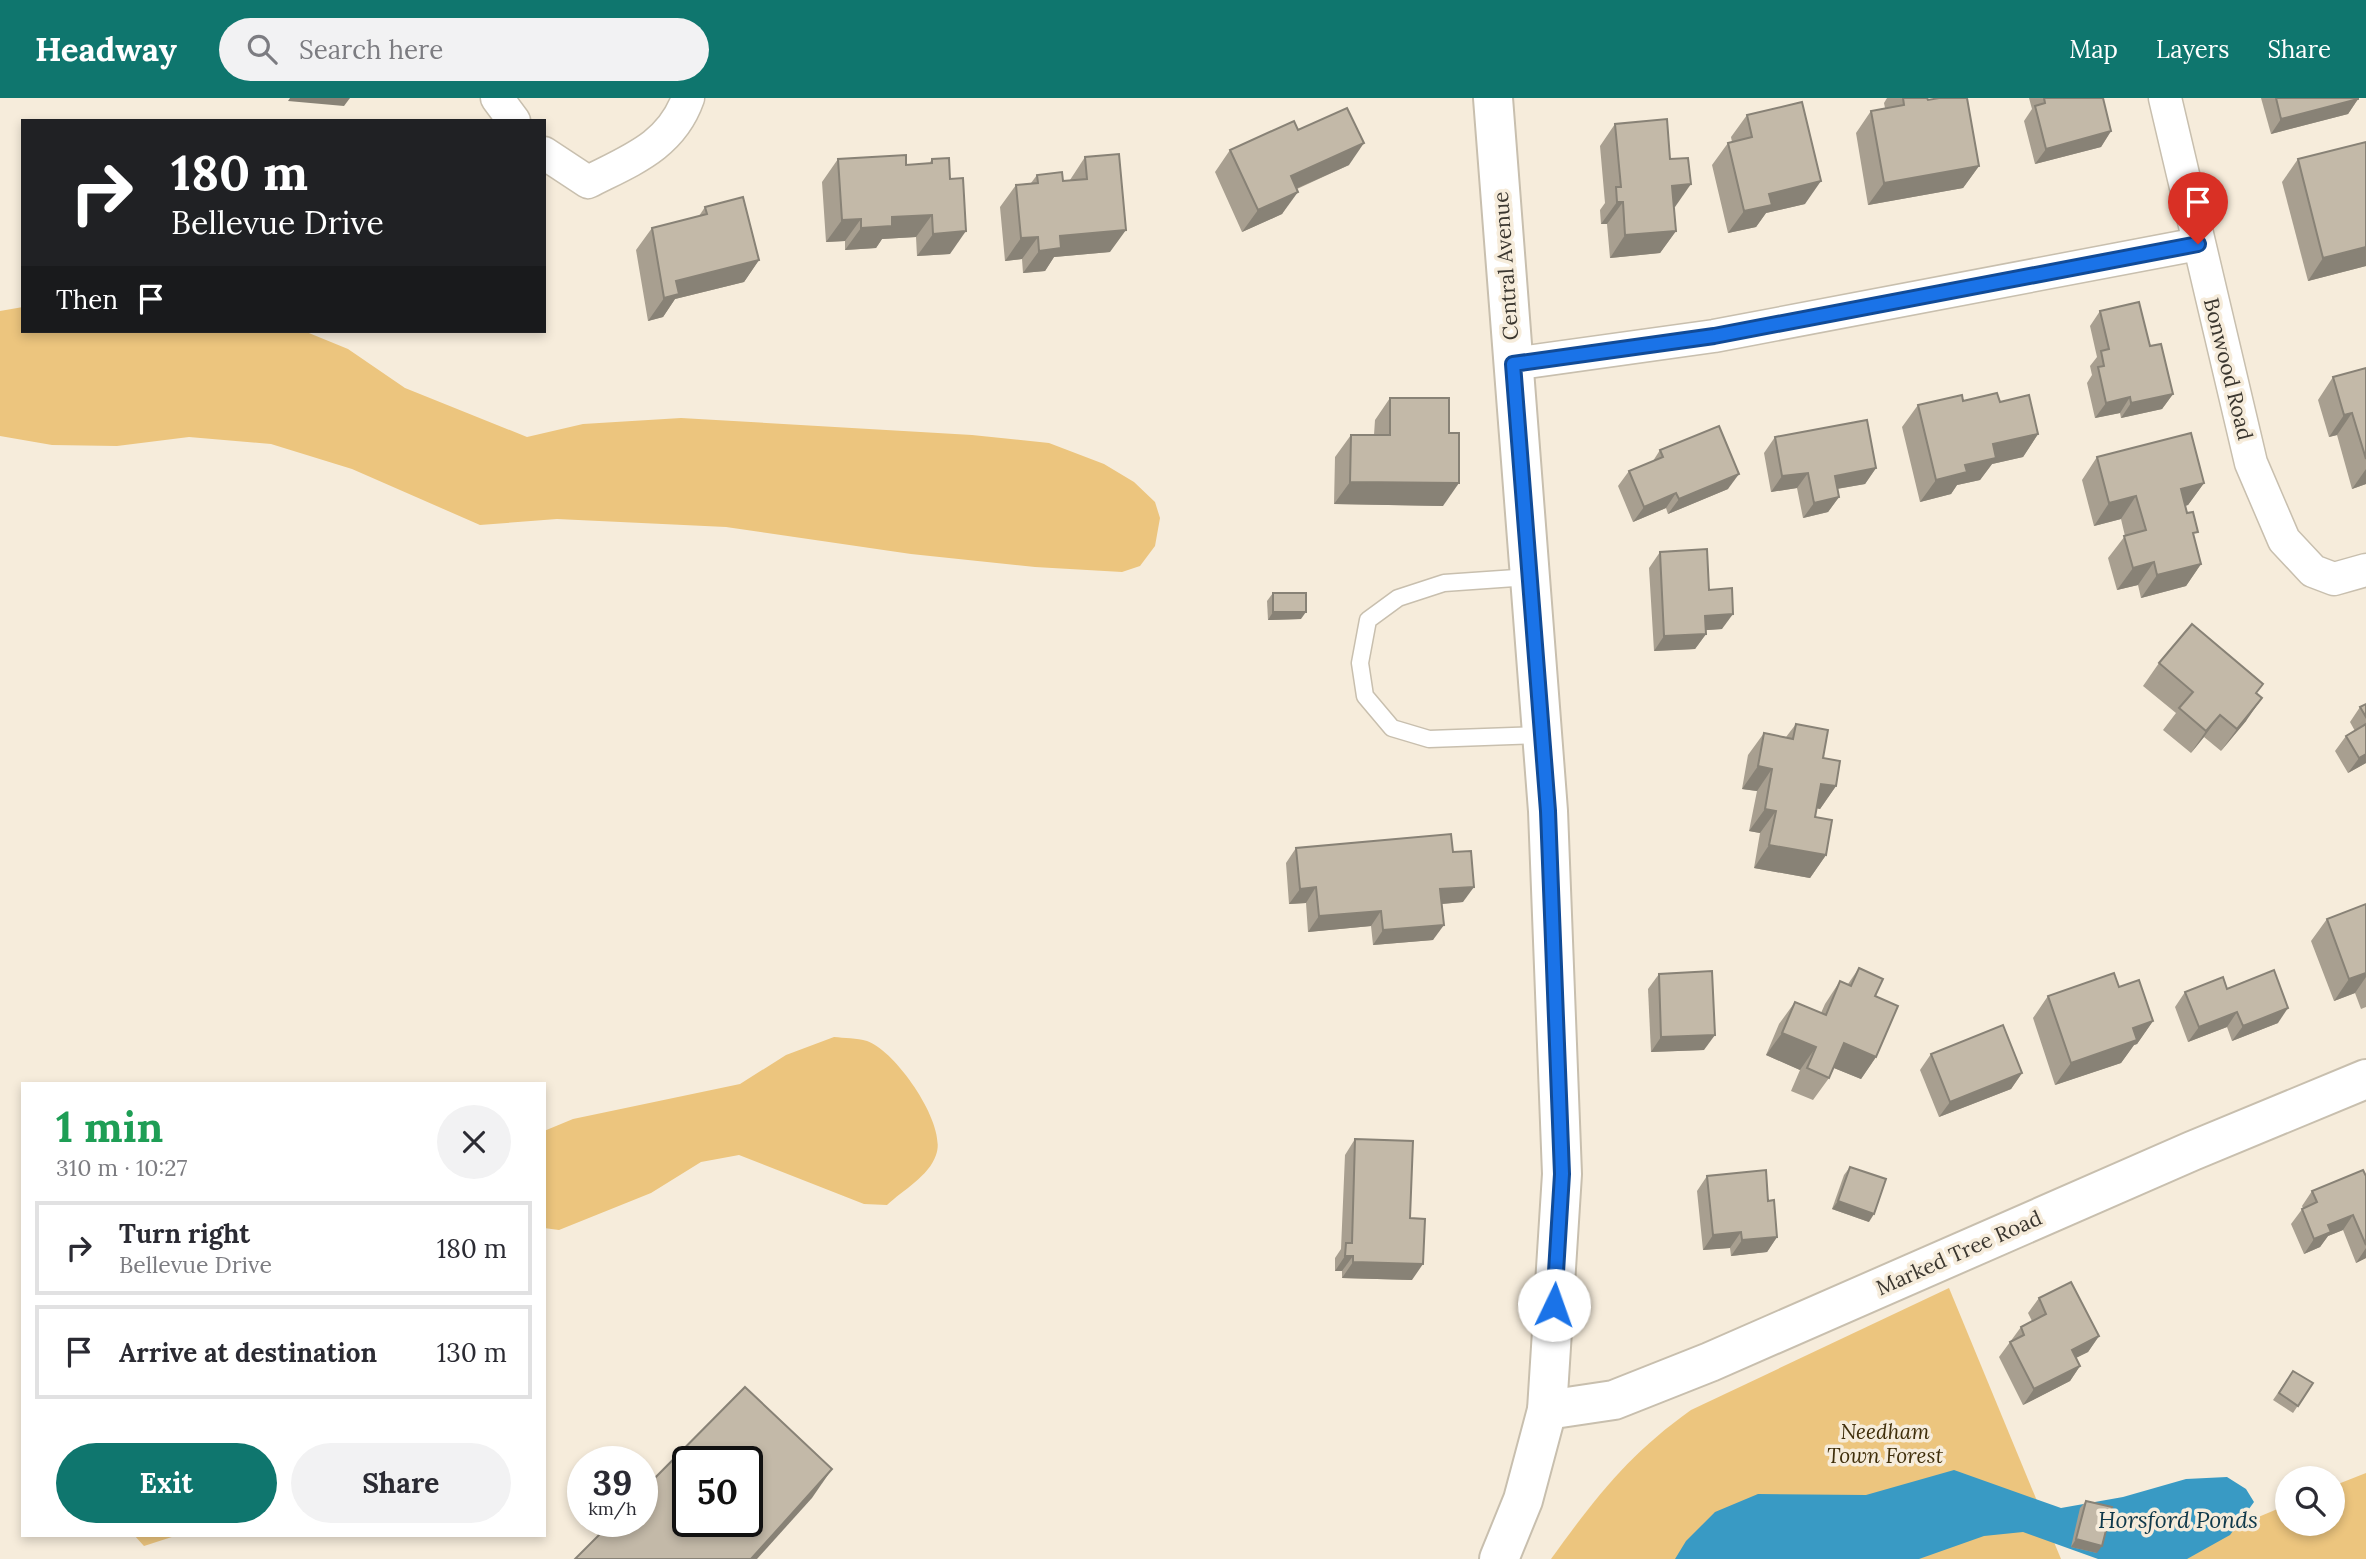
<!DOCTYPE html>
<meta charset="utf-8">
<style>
body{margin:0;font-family:Lora,serif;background:#f2f2f3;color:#2b2b33;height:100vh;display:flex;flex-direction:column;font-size:26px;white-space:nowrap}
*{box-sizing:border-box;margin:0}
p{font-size:23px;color:#7c7c81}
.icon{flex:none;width:38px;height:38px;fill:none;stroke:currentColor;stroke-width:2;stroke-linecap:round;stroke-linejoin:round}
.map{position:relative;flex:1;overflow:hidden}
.details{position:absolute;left:21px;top:984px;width:525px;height:455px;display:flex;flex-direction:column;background:#fff;border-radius:0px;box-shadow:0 4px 10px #0003}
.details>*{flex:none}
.top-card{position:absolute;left:21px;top:21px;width:525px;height:214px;border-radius:0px;box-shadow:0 4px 10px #0003;background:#202124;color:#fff;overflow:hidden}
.fabs{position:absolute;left:2275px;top:1368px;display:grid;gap:14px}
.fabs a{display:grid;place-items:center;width:70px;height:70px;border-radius:50%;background:#fff;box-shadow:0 4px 10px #0003;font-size:35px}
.speed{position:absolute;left:567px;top:1348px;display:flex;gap:14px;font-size:35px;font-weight:700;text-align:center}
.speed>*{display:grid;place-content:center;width:91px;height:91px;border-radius:50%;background:#fff;box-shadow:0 4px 10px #0003;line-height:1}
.speed small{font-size:18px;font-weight:400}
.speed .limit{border:4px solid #111;border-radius:10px;background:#fff;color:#111}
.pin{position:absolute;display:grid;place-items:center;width:60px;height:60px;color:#fff;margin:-72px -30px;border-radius:50% 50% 50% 0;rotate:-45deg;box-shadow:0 0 7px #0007}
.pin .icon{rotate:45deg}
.me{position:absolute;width:77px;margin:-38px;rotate:3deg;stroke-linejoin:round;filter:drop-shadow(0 0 5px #0008)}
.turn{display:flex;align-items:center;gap:24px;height:147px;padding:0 35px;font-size:32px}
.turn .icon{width:91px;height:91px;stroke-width:2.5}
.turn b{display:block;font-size:49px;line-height:60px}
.then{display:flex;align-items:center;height:66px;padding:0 35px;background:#0003;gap:14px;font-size:26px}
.round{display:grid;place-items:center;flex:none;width:74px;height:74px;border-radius:37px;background:#f2f2f3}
.head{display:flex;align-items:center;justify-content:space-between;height:119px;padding:0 35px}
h1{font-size:42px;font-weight:700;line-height:52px;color:#1e9e55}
.cta{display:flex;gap:14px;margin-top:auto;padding:14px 35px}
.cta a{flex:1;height:80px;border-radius:42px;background:#0f766e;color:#fff;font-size:28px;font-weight:700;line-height:80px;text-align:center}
.cta a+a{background:#f2f2f3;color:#2b2b33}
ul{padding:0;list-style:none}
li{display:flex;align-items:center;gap:21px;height:94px;margin:0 14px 10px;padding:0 21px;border:4px solid #e1e1e2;border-radius:0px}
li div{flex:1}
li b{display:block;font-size:26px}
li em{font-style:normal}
header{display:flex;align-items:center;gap:42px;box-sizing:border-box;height:98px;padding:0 35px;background:#0f766e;color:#fff}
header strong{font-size:33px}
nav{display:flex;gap:38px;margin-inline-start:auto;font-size:24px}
.search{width:490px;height:63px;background:#f2f2f3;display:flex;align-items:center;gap:18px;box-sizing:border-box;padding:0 24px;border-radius:38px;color:#7c7c81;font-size:26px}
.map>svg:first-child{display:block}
.green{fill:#ecc57e}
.water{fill:#399ac4}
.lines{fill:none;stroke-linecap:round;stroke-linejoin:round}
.service-casing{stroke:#c8bfae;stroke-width:19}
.minor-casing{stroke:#c8bfae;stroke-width:35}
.tertiary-casing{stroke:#c8bfae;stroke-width:42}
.secondary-casing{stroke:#c8bfae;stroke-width:42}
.service{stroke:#fff;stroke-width:16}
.minor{stroke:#fff;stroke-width:32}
.tertiary{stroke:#fff;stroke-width:38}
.secondary{stroke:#fff;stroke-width:38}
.wall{fill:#a89f90}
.shaded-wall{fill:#888276}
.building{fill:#c3b9a8;stroke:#888276;stroke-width:2;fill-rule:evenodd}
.route-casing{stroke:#114b97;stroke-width:18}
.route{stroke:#1a73e8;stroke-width:12}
.labels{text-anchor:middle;stroke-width:7;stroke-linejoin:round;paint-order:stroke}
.street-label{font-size:21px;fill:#3a362f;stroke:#f6ecdb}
.park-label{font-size:21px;font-style:italic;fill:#402f0b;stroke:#f6ecdb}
.water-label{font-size:23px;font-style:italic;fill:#0f394b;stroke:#f6ecdb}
</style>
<header>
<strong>Headway</strong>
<div class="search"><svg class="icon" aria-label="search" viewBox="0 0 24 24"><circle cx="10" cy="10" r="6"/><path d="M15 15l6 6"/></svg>Search here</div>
<nav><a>Map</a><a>Layers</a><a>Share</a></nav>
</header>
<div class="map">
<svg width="2366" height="1461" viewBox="0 0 2366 1461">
<rect width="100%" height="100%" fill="#f6ecdb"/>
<g class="green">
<polygon points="23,209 23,233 304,233 348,251 405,290 527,339 583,326 681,320 972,337 1049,345 1104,366 1134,384 1155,404 1160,420 1155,448 1140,468 1122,474 1035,469 911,456 726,429 557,421 480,427 352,371 271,346 189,339 117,348 52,347 0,338 0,213"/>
<path d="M 834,939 C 844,940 857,940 867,943 C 895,952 948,1027 936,1057 C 929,1078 903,1092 887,1107 L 864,1106 L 739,1057 L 701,1064 L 651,1095 L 559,1132 L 544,1130 L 544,1033 L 573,1021 L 740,986 L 786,957 Z"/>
<path d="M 1949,1190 L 2061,1461 L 1551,1461 C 1595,1400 1629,1356 1691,1312 Z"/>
<polygon points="2366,1375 2366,1461 2158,1461 2287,1407 2287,1426 2333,1426 2333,1388"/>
<polygon points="134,1437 178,1437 144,1448"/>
</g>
<polygon class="water" points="1954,1372 2061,1410 2123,1399 2186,1381 2227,1379 2246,1391 2254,1404 2230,1437 2187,1461 2098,1461 2023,1434 1984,1438 1919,1461 1675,1461 1686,1443 1715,1414 1758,1396 1866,1397"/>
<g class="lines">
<g class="service-casing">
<polyline id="service" points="1530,479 1444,485 1398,500 1368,522 1360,565 1365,598 1392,630 1429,641 1542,637"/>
</g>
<g class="minor-casing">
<g id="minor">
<polyline points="497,0 514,23"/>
<polyline points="2165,0 2251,365 2284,442 2313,473 2334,481 2366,472"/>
<path d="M 544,55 L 588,84 C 631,62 671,48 688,0"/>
<polyline points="1513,266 1714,238 2198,146"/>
</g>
</g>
<g class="tertiary-casing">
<polyline id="tertiary" points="1547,1312 1614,1302 1710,1264 2192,1053 2366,981"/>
</g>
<g class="secondary-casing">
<polyline id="secondary" points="1493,0 1548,713 1562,1076 1547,1312 1523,1402 1499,1461"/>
</g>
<use href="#service" class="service"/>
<use href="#minor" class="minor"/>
<use href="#tertiary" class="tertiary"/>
<use href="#secondary" class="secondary"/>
</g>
<g class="wall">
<polygon points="1887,0 1927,0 1928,2 1979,68 1963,90 1868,107 1856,35 1871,13 1885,10 1884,5"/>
<polygon points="2029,0 2103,0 2111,33 2101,49 2035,66 2024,23 2032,11"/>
<polygon points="2261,0 2358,0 2358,1 2348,16 2271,36"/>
<polygon points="1747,17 1805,106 1766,115 1756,129 1728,135 1712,67 1728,45 1732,44 1731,39"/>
<polygon points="1615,26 1675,109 1674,109 1676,133 1660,155 1610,160 1607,126 1601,126 1600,112 1605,105 1600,48"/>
<polygon points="2366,44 2366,168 2308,183 2282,84 2298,61"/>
<polygon points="1230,52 1349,67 1297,91 1282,116 1242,134 1215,74"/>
<polygon points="1085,59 1110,154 1054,159 1045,173 1023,175 1022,161 1005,163 1000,109 1016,87 1031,85 1037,77 1063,83 1070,82"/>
<polygon points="838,61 906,67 929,66 932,61 950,156 917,158 916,139 882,141 876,150 845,152 845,143 826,144 822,84"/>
<polygon points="705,109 759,162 744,184 675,201 663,219 648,223 636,152 652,130 699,118"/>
<polygon points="2100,213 2150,248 2173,296 2162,311 2121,320 2120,315 2095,320 2087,285 2092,277 2090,268 2097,259 2090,228"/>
<polygon points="2366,270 2366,386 2352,391 2337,337 2329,339 2318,302 2333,279"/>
<polygon points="1390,300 1449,335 1443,408 1334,406 1335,359 1351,337 1374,337 1375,322"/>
<polygon points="1963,303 2000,304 2038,336 2023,359 1992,366 1980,382 1957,387 1951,396 1920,404 1902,329 1918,307"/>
<polygon points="1775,339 1876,370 1865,386 1837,391 1839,399 1828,414 1803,420 1797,390 1771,394 1764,355"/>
<polygon points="1660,352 1728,391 1668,416 1666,410 1633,424 1618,388 1629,373 1653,363"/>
<polygon points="2097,359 2204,385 2188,407 2185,408 2201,466 2186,488 2141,500 2138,487 2117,492 2108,460 2125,438 2121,421 2094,428 2082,382"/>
<polygon points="1660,454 1709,492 1722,531 1706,532 1706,536 1695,551 1654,553 1649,470"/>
<polygon points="1273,495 1301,521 1268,522 1267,503"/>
<polygon points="2159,565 2256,596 2246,623 2221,653 2204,639 2191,655 2163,632 2176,615 2143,588"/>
<polygon points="2366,606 2366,665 2348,675 2335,653 2346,638 2355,633 2350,624 2360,609"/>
<polygon points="1796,626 1823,660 1836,688 1820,711 1817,710 1815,719 1826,757 1810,780 1754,770 1760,735 1749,733 1757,693 1742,691 1748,657 1764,635 1786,639"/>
<polygon points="1296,750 1453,754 1463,804 1442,806 1433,842 1373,847 1371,828 1308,834 1306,805 1289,806 1286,765"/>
<polygon points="2366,806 2366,909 2361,911 2355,895 2334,903 2311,843 2327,821"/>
<polygon points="1859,870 1875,898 1876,959 1861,981 1834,970 1829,980 1813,1002 1791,993 1800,972 1766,957 1779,926 1795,904 1821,915 1825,906 1840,883 1848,886"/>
<polygon points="1659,876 1704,952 1651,954 1648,891"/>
<polygon points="2119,889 2153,923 2137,946 2134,947 2121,965 2055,987 2033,920 2048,898"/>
<polygon points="2185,894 2278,925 2232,943 2227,929 2188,944 2175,909"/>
<polygon points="1931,956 2022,975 2011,991 1939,1019 1920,972"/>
<polygon points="1355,1041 1410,1120 1412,1182 1342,1180 1342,1173 1335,1173 1335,1160 1341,1151 1345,1057"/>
<polygon points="1850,1069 1869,1124 1832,1111 1844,1077"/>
<polygon points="1707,1078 1768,1103 1777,1139 1767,1154 1731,1158 1730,1150 1703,1152 1697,1093"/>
<polygon points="2366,1078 2366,1160 2356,1165 2343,1132 2328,1138 2320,1149 2304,1156 2291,1126 2303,1110 2302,1108 2312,1093"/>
<polygon points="2039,1200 2099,1238 2088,1254 2076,1260 2080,1268 2070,1283 2023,1307 1999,1259 2021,1229 2032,1223 2028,1215"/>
<polygon points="2293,1273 2313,1285 2293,1315 2273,1302"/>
<polygon points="2086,1403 2097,1455 2071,1449 2080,1410"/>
</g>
<g class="shaded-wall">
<polygon points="290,0 350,0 344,8 288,3"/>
<polygon points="2358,1 2348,16 2271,36 2281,21"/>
<polygon points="2111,33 2101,49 2035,66 2046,51"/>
<polygon points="1364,45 1349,67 1275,100 1291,78"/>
<polygon points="1979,68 1963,90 1868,107 1884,85"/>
<polygon points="1821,83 1805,106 1766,115 1756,129 1728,135 1744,113 1769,96"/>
<polygon points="1691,86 1675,109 1656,110 1672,88"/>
<polygon points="1298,94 1282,116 1242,134 1258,112"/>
<polygon points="1617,104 1623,104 1607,126 1601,126"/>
<polygon points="932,117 916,139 882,141 876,150 845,152 861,130 892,119"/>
<polygon points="861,121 845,143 826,144 842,122"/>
<polygon points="1126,132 1110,154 1054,159 1045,173 1023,175 1039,153 1060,138"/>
<polygon points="966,133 950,156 917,158 933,136"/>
<polygon points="1676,133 1660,155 1610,160 1625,137"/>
<polygon points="1038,139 1022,161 1005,163 1021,140"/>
<polygon points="2366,149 2366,168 2308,183 2323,160"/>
<polygon points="759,162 744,184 675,201 663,219 648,223 676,183"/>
<polygon points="2173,296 2162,311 2121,320 2131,305"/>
<polygon points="2130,299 2120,315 2095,320 2106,305"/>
<polygon points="2352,315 2337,337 2329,339 2344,317"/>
<polygon points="2038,336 2023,359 1992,366 1980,382 1957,387 1951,396 1920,404 1936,382 1965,367 1993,346"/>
<polygon points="1876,370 1865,386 1824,393 1835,378"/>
<polygon points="2366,371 2366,386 2352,391"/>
<polygon points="1808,375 1797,390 1771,394 1782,378"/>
<polygon points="1739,376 1728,391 1668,416 1679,401"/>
<polygon points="1350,384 1459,385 1443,408 1334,406"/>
<polygon points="2204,385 2188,407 2165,413 2181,391"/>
<polygon points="1676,395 1666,410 1633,424 1644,409"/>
<polygon points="2136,398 2121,421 2094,428 2109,405"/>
<polygon points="1839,399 1828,414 1803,420 1814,405"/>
<polygon points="2154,464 2138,487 2117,492 2133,470"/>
<polygon points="2201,466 2186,488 2141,500 2157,477"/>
<polygon points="1273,514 1306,514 1301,521 1268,522"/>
<polygon points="1733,516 1722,531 1694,533 1705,518"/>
<polygon points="1706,536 1695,551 1654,553 1664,538"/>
<polygon points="2262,600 2246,623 2221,653 2237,631"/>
<polygon points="2220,617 2204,639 2191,655 2206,633"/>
<polygon points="2366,656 2366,665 2348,675 2359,660"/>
<polygon points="1758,668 1772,671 1757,693 1742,691"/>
<polygon points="1821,686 1836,688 1820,711 1805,708"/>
<polygon points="1765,711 1776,713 1760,735 1749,733"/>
<polygon points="1769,747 1826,757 1810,780 1754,770"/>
<polygon points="1316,789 1306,805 1289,806 1300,791"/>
<polygon points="1474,789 1463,804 1430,807 1440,791"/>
<polygon points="1381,813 1371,828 1308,834 1319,818"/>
<polygon points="1444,827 1433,842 1373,847 1383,832"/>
<polygon points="2366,875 2366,879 2355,895 2334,903 2349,881"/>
<polygon points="2288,910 2278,925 2232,943 2243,928"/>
<polygon points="2237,914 2227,929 2188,944 2199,929"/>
<polygon points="2153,923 2137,946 2134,947 2121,965 2055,987 2071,965 2133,930"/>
<polygon points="1782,935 1816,949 1800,972 1766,957"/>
<polygon points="1715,937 1704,952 1651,954 1661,939"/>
<polygon points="1844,945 1876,959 1861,981 1829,968"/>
<polygon points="2022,975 2011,991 1939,1019 1950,1004"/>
<polygon points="1838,1103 1874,1116 1869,1124 1832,1111"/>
<polygon points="2353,1117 2343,1132 2328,1138 2320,1149 2304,1156 2314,1141 2328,1127"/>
<polygon points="1741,1134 1730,1150 1703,1152 1713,1137"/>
<polygon points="1777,1139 1767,1154 1731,1158 1742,1142"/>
<polygon points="2366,1150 2366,1160 2356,1165"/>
<polygon points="1345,1158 1353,1158 1342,1173 1335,1173"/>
<polygon points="1353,1164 1423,1166 1412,1182 1342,1180"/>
<polygon points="2099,1238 2088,1254 2061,1267 2072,1252"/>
<polygon points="2080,1268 2070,1283 2023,1307 2034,1291"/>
<polygon points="832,1371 812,1400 757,1461 751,1461"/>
<polygon points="2076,1441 2102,1448 2097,1455 2071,1449"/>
</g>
<g class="building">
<polygon points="1903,0 1927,0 1928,2 1939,0 1967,0 1979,68 1884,85 1871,13 1904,7"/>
<polygon points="2044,0 2103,0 2111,33 2046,51 2035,8 2045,5"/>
<polygon points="2276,0 2358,0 2358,1 2281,21"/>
<polygon points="1802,4 1821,83 1769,96 1772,107 1744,113 1728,45 1752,39 1747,17"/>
<polygon points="1347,10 1364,45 1291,78 1298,94 1258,112 1230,52 1294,23 1298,32"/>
<polygon points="1667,21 1670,61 1688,60 1691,86 1672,88 1676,133 1625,137 1623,104 1617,104 1616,89 1621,89 1615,26"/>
<polygon points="2366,44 2366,149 2323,160 2298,61"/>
<polygon points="1119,56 1126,132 1060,138 1061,150 1039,153 1038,139 1021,140 1016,87 1038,85 1037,77 1062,74 1063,83 1087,81 1085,59"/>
<polygon points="906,57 906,67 932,65 932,61 949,60 950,81 963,80 966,133 933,136 932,117 892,119 892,128 861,130 861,121 842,122 838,61"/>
<polygon points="743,99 759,162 676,183 679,196 664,200 652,130 707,116 705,109"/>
<polygon points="2139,204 2150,248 2161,246 2173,296 2131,305 2130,299 2106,305 2098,269 2104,268 2101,253 2109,251 2100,213"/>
<polygon points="2366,270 2366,361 2352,315 2344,317 2333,279"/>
<polygon points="1997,295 2000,304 2029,297 2038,336 1993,346 1996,360 1965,367 1967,374 1936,382 1918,307 1962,297 1963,303"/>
<polygon points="1390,300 1449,300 1449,335 1459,335 1459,385 1350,384 1351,337 1390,337"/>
<polygon points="1867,322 1876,370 1835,378 1839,399 1814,405 1808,375 1782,378 1775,339"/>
<polygon points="1719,328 1739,376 1679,401 1676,395 1644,409 1629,373 1663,359 1660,352"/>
<polygon points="2191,335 2204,385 2181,391 2187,415 2193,414 2198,434 2193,435 2201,466 2157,477 2154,464 2133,470 2124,438 2146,432 2136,398 2109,405 2097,359"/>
<polygon points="1707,451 1709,492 1732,490 1733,516 1705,518 1706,536 1664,538 1660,454"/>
<rect x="1273" y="495" width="33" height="19"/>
<polygon points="2192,526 2263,586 2256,595 2262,600 2237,631 2220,617 2206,633 2179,610 2193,594 2159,565"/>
<polygon points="2366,606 2366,619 2360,609"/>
<polygon points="1796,626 1828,632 1823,660 1840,663 1836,688 1821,686 1815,719 1832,722 1826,757 1769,747 1776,713 1765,711 1772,671 1758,668 1764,635 1793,641"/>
<polygon points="2366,626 2366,656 2359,660 2346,638"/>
<polygon points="1451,736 1453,754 1471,753 1474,789 1440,791 1444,827 1383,832 1381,813 1319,818 1316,789 1300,791 1296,750"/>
<polygon points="2366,806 2366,875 2349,881 2327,821"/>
<polygon points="1859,870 1883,881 1875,898 1898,908 1876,959 1844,945 1829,980 1807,970 1816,949 1782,935 1795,904 1826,917 1840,883 1851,888"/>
<polygon points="2274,872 2288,910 2243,928 2237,914 2199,929 2185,894 2223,879 2227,891"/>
<polygon points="1712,873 1715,937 1661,939 1659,876"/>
<polygon points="2114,875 2119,889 2139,882 2153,923 2133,930 2137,942 2071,965 2048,898"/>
<polygon points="2003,927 2022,975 1950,1004 1931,956"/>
<polygon points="1355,1041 1413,1043 1410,1120 1425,1121 1423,1166 1353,1164 1353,1158 1345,1158 1346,1145 1352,1145"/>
<polygon points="1850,1069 1886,1081 1874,1116 1838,1103"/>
<polygon points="1766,1072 1768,1103 1774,1102 1777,1139 1742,1142 1741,1134 1713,1137 1707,1078"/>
<polygon points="2363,1072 2366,1078 2366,1147 2353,1117 2328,1127 2331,1134 2314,1141 2302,1111 2317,1104 2312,1093"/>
<polygon points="2071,1184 2099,1238 2072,1252 2080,1268 2034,1291 2010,1244 2024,1237 2021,1229 2046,1216 2039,1200"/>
<polygon points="2293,1273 2313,1285 2298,1308 2279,1295"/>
<path d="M 745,1289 L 832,1371 L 751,1461 L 575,1461 L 613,1423 L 642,1423 L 642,1393 ZM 688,1363 L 747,1363 L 747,1423 L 688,1423 Z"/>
<polygon points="2086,1403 2112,1409 2102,1448 2076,1441"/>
</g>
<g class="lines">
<g class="route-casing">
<polyline id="route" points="1554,1207 1562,1076 1548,713 1513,266 1714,238 2198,146"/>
</g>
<use href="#route" class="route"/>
</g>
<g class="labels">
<g class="street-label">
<text transform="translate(1506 168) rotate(-94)" y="7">Central Avenue</text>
<text transform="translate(2228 271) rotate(76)" y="7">Bonwood Road</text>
<text transform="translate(1959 1155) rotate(-24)" y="7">Marked Tree Road</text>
</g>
<g class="park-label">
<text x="1885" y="1341">Needham<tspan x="1885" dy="24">Town Forest</tspan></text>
</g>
<g class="water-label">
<text x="2178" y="1430">Horsford Ponds</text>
</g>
</g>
</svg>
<div class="fabs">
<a><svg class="icon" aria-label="search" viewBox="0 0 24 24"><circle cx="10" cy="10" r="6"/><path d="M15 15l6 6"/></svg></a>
</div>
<div class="speed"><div>39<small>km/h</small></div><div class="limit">50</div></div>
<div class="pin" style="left:2198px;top:146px;background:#d93025"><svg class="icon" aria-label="arrive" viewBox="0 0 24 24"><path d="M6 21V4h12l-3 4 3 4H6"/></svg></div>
<svg class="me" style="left:1554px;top:1207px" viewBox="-20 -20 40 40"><circle r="19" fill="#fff"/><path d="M0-13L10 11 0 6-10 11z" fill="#1a73e8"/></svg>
<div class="top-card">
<div class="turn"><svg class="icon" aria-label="right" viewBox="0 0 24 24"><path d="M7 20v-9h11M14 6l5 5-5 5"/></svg><div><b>180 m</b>Bellevue Drive</div></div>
<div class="then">Then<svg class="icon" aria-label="arrive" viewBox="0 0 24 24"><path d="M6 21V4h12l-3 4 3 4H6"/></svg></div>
</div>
<section class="details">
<div class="head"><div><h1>1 min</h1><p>310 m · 10:27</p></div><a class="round"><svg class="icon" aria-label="close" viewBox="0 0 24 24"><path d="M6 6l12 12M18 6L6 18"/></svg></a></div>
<ul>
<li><svg class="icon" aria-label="right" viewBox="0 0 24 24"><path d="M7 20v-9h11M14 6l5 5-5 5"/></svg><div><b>Turn right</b><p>Bellevue Drive</p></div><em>180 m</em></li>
<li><svg class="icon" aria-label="arrive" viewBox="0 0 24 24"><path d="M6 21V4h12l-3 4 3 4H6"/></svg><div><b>Arrive at destination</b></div><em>130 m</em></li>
</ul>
<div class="cta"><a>Exit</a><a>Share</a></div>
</section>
</div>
